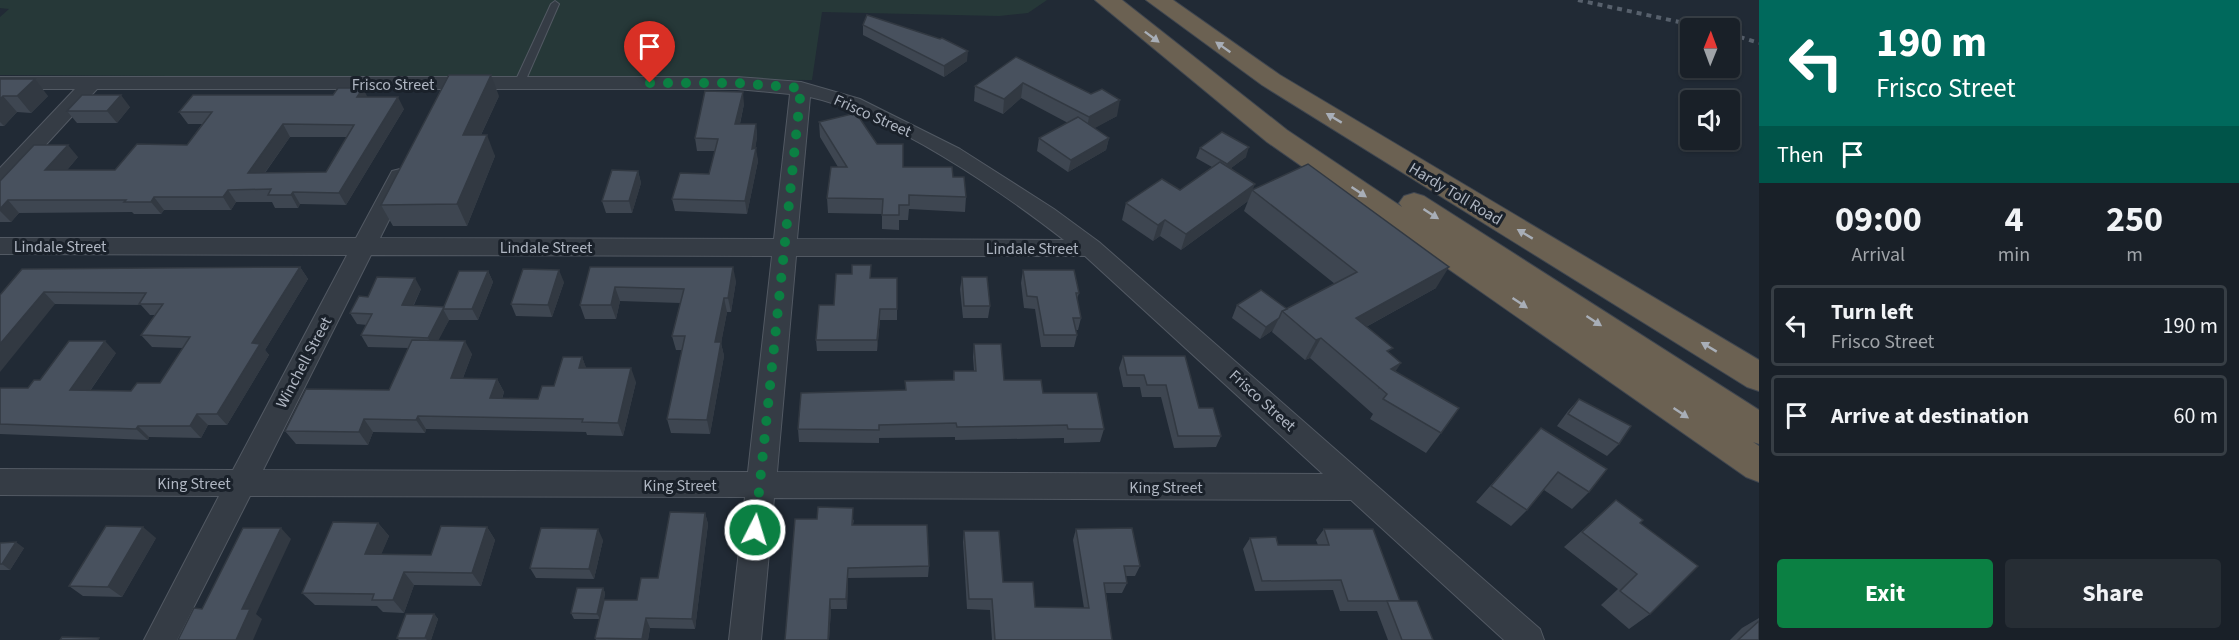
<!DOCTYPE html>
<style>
body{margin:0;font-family:"Source Sans 3",sans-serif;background:#262d34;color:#f1f3f6;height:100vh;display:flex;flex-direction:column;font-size:22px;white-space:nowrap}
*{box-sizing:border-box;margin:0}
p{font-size:20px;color:#9fa3a8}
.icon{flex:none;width:33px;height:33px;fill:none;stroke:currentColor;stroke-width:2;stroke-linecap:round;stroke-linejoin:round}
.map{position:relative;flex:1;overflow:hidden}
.panel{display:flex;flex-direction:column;background:#192028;width:480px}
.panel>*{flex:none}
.hud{background:#00695c;color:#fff;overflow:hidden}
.needle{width:39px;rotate:1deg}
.controls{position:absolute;left:1680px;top:18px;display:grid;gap:12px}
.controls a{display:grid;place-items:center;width:60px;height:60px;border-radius:6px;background:#192028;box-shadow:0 2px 4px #0004,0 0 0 2px #373e45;font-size:30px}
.pin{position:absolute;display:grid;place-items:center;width:51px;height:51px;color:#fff;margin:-62px -26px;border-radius:50% 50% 50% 0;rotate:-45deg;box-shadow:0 0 6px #0007}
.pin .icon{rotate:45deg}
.me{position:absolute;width:66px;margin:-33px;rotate:5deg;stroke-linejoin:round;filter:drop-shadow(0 0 4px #0008)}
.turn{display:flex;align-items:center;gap:21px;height:126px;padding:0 18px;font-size:27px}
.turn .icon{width:78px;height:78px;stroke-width:2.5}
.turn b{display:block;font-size:42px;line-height:51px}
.then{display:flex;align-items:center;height:57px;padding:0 18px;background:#0003;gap:12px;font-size:22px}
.eta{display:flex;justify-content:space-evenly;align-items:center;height:102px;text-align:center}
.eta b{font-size:36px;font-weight:700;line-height:42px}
.button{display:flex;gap:12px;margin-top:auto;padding:12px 18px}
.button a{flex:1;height:69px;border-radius:6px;background:#0b8043;color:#fff;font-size:24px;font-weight:700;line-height:69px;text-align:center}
.button a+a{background:#262d34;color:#f1f3f6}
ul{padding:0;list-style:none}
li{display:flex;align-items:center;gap:18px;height:81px;margin:0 12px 9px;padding:0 6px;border:3px solid #373e45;border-radius:6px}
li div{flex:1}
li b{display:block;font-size:22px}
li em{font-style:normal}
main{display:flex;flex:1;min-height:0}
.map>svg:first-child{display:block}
.green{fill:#263838}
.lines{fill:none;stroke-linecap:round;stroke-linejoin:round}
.lane-casing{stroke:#525963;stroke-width:2}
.street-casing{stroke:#525963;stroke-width:2}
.highway-casing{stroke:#3f4650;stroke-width:2}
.lane{fill:#353c45;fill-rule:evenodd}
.street{fill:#353c45;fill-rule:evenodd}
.highway{fill:#6b6152;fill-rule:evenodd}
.rail{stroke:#57606c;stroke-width:4;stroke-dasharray:5 5;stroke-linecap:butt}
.wall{fill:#3e4651;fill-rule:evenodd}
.shaded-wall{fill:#323942}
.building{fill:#48515e;stroke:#323942;stroke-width:1.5;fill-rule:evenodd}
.oneway{fill:#a8aeb7}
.route{stroke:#0b8043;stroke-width:10;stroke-dasharray:0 18}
.labels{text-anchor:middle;stroke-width:6;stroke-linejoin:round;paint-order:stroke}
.street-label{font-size:16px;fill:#afb6c2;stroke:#1a212a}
</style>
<main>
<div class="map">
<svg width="1759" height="640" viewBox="0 0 1759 640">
<rect width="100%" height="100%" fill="#212a35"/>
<polygon class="green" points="0,0 1047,0 1028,13 999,16 822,12 812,80 0,75 0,17 9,9 0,8"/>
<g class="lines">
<g class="lane-casing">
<polygon id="lane" points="555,1 559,4 524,84 522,86 516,86 514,84 551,4"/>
</g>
<g class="street-casing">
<path id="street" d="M 0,77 L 737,77 L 801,82 L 860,99 L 960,149 L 1054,209 L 1099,242 L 1540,629 L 1544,640 L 1504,640 L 1351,500 L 774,498 L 761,640 L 729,640 L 745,497 L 250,496 L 177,640 L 144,640 L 219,496 L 0,495 L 0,469 L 233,470 L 347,255 L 0,254 L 0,238 L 356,238 L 392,171 L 400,169 L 408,171 L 411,176 L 380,238 L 774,239 L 790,94 L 737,89 L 97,89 L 8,186 L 0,188 L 0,168 L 75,89 L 0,89 ZM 810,97 C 889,114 1000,190 1064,240 L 797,239 ZM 371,255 L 772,256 L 748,472 L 263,470 ZM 796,256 L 1085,256 L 1323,474 L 777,472 Z"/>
</g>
<g class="highway-casing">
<g id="highway">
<polygon points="1095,0 1122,0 1287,130 1402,207 1399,203 1404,196 1414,193 1424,196 1759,410 1759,444 1753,442 1759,446 1759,482 1746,477 1267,142"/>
<polygon points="1146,0 1173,0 1280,75 1759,360 1759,391 1747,387 1262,85"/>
</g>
</g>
<use href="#lane" class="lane"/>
<use href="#street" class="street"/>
<use href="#highway" class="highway"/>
<g class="rail">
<polyline points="1578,0 1707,28"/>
<polyline points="1730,34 1759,43"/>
</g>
</g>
<g class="wall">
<polygon points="863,25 967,61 944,77 863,35"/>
<polygon points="1016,57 1117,116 1094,128 1109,138 1106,150 1068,172 1037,151 1039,138 1068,123 1021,98 1003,114 974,101 975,86"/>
<polygon points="0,79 48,96 31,113 17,112 4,126 0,126"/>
<polygon points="499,96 481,135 495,156 467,226 393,226 381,205"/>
<path d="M 368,97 L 404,109 L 346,205 L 300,204 L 298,208 L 275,208 L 272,202 L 236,202 L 231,210 L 164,210 L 161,214 L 134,214 L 132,212 L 19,213 L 11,222 L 0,222 L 0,181 L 78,157 L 67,170 L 115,170 L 187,145 L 202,124 L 188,124 L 179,112 ZM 290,137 L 347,137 L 326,172 L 265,173 Z"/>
<polygon points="744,104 740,124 756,124 757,137 755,148 758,161 747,214 675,211 672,199 709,174 715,151 697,151 695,138"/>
<polygon points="130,107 117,123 77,123 67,111"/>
<polygon points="819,122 877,144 903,167 953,177 966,197 965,212 909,209 908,220 899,220 899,230 882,229 882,214 828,213 827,198 838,167 820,137"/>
<polygon points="1200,148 1246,157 1231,168 1252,190 1436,288 1366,327 1389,354 1396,371 1441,433 1426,453 1370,419 1373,414 1310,358 1305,360 1272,332 1273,330 1260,339 1232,318 1237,305 1287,309 1335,284 1244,211 1248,201 1181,250 1160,236 1153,241 1122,220 1126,203 1180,190 1212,167 1196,158"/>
<polygon points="638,171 641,183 632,213 606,213 602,201"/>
<polygon points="300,267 308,279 265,350 269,355 227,425 208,425 201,438 149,437 148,440 0,434 0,388 28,388 40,380 116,353 90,391 131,391 160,383 183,348 152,347 141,335 155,315 150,315 141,305 55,304 0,295"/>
<polygon points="590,267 736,281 731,312 727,312 721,343 724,356 710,434 671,433 667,419 682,350 676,350 672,336 680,303 620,301 616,319 585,319 580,305"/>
<polygon points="1023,270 1079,293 1077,299 1081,318 1078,330 1076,330 1077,335 1074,347 1041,347 1035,309 1024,308 1021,283"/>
<polygon points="488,271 493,282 478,320 449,320 438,340 472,354 463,378 497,379 504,392 502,399 538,399 554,386 582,357 586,368 636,382 623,436 587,435 586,432 426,429 425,433 373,432 368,445 296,444 285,431 389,390 408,348 368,347 361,335 367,325 357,324 350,313 368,297 421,289 414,305 444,307"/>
<polygon points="962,277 990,306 988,318 963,318 960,289"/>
<polygon points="871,278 897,278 897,320 880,320 877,351 817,351 816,340"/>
<polygon points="564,282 552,317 516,316 511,304"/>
<polygon points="974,344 1004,380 1043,393 1104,429 1100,442 1064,443 1064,438 955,440 955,437 879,438 879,443 799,442 798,429 905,390 905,381 953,380 954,371 974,371 973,357"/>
<polygon points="1123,356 1199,408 1221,436 1216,447 1174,448 1161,397 1142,397 1140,387 1123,387 1119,368"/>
<polygon points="1579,399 1619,444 1607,456 1557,426 1568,411"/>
<polygon points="1541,428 1589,492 1572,509 1544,490 1527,510 1511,526 1476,502"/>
<polygon points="1616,500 1640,523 1650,614 1629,629 1601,605 1618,589 1564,547"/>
<polygon points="705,513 708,524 695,629 650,628 648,640 596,640 595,638 600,619 574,619 571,613 603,588 605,593 604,600 637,600 658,578"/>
<polygon points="854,519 853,525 929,566 928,577 848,578 847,609 831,609 829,640 785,640"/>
<polygon points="378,523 389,536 381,554 431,555 487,527 495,540 481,586 414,585 404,613 383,612 377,606 315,605 302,593"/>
<polygon points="1076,529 1140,566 1135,576 1125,576 1127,583 1122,593 1106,593 1112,640 992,640 990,610 967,609 963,542 964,531 1003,582 1035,607 1084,608 1073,540"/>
<polygon points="1324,529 1400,601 1433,640 1388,640 1377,611 1340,611 1333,590 1255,591 1243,549 1250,538 1278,545 1318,545 1316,540"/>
<polygon points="156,538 122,597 83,596 69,586"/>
<polygon points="603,540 594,579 536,578 530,568"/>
<polygon points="0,543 24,548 10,570 0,570"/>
<polygon points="434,614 438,619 431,640 399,640 397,638"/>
<polygon points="1759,618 1759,640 1730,640 1742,628"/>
</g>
<g class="shaded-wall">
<polygon points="968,51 967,61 944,77 944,66"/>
<polygon points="491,75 499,96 471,156 463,135"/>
<polygon points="35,79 48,96 31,113 17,96"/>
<polygon points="1023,83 1021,98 1003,114 1004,99"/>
<polygon points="363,88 369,100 357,97"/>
<polygon points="743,92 744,104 737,136 735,124"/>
<polygon points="121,95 130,107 117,123 107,111"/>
<polygon points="3,96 17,112 4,126 0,122 0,99"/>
<polygon points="398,97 404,109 346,205 339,193"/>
<polygon points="1120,100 1117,116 1086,133 1089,117"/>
<polygon points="283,124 290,137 256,185 248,173"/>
<polygon points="756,124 757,137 754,159 756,148 758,161 747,214 745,201"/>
<polygon points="487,135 495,156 467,226 457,204"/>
<polygon points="1109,138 1106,150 1068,172 1071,160"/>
<polygon points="68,145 78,157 56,183 45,170"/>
<polygon points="1249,147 1246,157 1223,174 1227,164"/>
<polygon points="638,171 641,183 632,213 629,201"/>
<polygon points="1255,184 1248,201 1181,250 1186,234"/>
<polygon points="228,190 236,202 231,210 223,197"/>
<polygon points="293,192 300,204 298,208 291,195"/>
<polygon points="154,197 164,210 161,214 151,202"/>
<polygon points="8,200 19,213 11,222 0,211 0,209"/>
<polygon points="1165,220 1160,236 1153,241 1158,225"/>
<polygon points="300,267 308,279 265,350 269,355 227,425 217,414 252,343"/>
<polygon points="733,267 736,281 731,312 728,298"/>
<polygon points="1449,267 1436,288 1344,339 1356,318"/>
<polygon points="559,270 564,282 552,317 548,305"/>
<polygon points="488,271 493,282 478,320 472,309"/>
<polygon points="415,278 421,289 408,316 402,305"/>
<polygon points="615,287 620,301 616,319 611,305"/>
<polygon points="44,292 55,304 0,372 0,344"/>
<polygon points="724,298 727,312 721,343 724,356 710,434 707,420 715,342"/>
<polygon points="443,309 449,320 434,349 428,338"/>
<polygon points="880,309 880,320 877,351 877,340"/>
<polygon points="1279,318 1273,330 1260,339 1266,327"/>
<polygon points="1321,338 1310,358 1305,360 1316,340"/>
<polygon points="105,341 116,353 82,402 70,390"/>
<polygon points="465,341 472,354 458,391 451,378"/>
<polygon points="582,357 587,370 579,368"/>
<polygon points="1401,363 1388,383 1378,389 1391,369"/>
<polygon points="631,368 636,382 623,436 618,423"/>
<polygon points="497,379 504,392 497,412 490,398"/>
<polygon points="197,414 208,425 201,438 190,426"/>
<polygon points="418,416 426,429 425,433 416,420"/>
<polygon points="364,419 373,432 368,445 359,432"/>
<polygon points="138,426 149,437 148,440 136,429"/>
<polygon points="705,513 708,524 695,629 692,619"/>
<polygon points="378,523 389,536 376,567 365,554"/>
<polygon points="143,527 156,538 122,597 108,587"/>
<polygon points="487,527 495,540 481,586 472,573"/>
<polygon points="281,528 291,539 256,614 262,619 253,640 236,640 242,609"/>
<polygon points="598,529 603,540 594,579 589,569"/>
<polygon points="16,542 24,548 10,570 2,564"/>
<polygon points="848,568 848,578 847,609 846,599"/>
<polygon points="404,572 414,585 404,613 393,600"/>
<polygon points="603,588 605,593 600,619 597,614"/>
<polygon points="830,599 831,609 829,640 828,640"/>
<polygon points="434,614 438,619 431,640 427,640 425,638"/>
<polygon points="646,618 650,628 648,640 642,640"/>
</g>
<g class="building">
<polygon points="867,15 940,39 942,38 968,51 944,66 863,25"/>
<polygon points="1016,57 1091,94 1102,89 1120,100 1089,117 1023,83 1004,99 975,86"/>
<polygon points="449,75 491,75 463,135 487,135 457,204 381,205"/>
<polygon points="0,79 35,79 17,96 3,96 0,99"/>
<path d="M 338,88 L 363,88 L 357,97 L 398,97 L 339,193 L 293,192 L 291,195 L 268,195 L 271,189 L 228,190 L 223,197 L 154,197 L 151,202 L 124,202 L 126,200 L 8,200 L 0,209 L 0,181 L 34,145 L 68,145 L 45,170 L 115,170 L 137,144 L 187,145 L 212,112 L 179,112 L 193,95 L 333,95 ZM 283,124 L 354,125 L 326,172 L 248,173 Z"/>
<polygon points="705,91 743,92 735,124 756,124 752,149 756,148 745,201 672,199 680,173 709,174 718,139 695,138"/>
<polygon points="82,95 121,95 107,111 67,111"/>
<polygon points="856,113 877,144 903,144 903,167 952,167 953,177 964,177 966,197 909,195 909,205 899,205 899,215 882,215 883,199 827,198 831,167 847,167 819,122"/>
<polygon points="1078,117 1109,138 1071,160 1039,138"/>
<polygon points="1222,132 1249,147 1227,164 1200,148"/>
<polygon points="1220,162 1255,184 1186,234 1165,220 1158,225 1126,203 1162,179 1180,190"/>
<polygon points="1308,164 1449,267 1356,318 1393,348 1387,351 1401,363 1391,369 1459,408 1441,433 1383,399 1387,394 1321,338 1316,340 1282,311 1357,272 1252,190"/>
<polygon points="612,170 638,171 629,201 602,201"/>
<polygon points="852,265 871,265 870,278 897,278 897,309 880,309 877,340 816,340 819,305 834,305 836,274 852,274"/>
<polygon points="300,267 252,343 260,344 217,414 197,414 190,426 138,426 136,429 0,424 0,388 28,388 34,380 40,380 69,341 105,341 70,390 131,391 137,383 160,383 190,337 141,335 163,304 139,304 146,293 44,292 0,344 0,295 22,269"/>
<polygon points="590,267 733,267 728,298 724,298 715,342 721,342 707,420 667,419 685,336 672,336 684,289 615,287 611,305 580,305"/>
<polygon points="523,269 559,270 548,305 511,304"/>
<polygon points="1023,270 1074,270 1079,293 1076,293 1081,318 1073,318 1077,335 1044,335 1037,297 1027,296"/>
<polygon points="459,271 488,271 472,309 443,309"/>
<polygon points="377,277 415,278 402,305 444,307 428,338 361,335 372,314 350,313 359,296 368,297"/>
<polygon points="962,277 987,277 990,306 964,306"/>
<polygon points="1261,290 1287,309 1282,311 1279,318 1266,327 1237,305"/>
<polygon points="412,340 465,341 451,378 497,379 490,398 538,399 542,386 554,386 563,357 582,357 579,368 631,368 618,423 582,422 583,419 418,416 416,420 364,419 359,432 285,431 306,389 389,390"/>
<polygon points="974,344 1001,344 1004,380 1041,380 1043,393 1097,393 1104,429 1068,429 1067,425 957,427 956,423 879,425 879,430 798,429 801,393 906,390 905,381 954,380 954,371 976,371"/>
<polygon points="1123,356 1185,356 1199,408 1213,408 1221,436 1178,436 1166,385 1147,385 1144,375 1127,375"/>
<polygon points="1579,399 1631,426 1619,444 1568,414"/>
<polygon points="1541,428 1607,469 1589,492 1558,472 1527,510 1491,486"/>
<polygon points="1616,500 1643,520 1640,523 1698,566 1650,614 1620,591 1637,574 1582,532"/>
<polygon points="818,507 853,508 852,525 927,525 929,566 848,568 846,599 830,599 828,640 785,640 795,519 817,519"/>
<polygon points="670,512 705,513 692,619 646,618 642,639 595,638 604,600 637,600 641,578 658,578"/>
<polygon points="333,522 378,523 365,554 431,555 441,526 487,527 472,573 404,572 393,600 372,600 374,594 302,593"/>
<polygon points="106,526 143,527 108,587 69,586"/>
<polygon points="243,528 281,528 242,609 250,609 236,640 178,640 194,608 202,609"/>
<polygon points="541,528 598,529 589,569 530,568"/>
<polygon points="1132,528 1140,566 1124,566 1127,583 1104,583 1112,640 995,640 992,599 969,599 964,531 999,531 1003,582 1033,582 1035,607 1089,608 1076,529"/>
<polygon points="1324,529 1373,529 1400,601 1348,601 1341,580 1262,581 1250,538 1276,537 1278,545 1329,545"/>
<polygon points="16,542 2,564 0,564 0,543"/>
<polygon points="577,588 603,588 597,614 571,613"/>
<polygon points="1387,601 1417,601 1433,640 1402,640"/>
<polygon points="406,614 434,614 425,638 397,638"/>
<polygon points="1759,621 1759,640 1738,640"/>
<polygon points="62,637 99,638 98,640 60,640"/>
</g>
<defs><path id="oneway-solid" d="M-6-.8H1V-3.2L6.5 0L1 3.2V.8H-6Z" transform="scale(1.5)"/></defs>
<g class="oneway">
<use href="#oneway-solid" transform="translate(1152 37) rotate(37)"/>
<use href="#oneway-solid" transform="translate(1223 47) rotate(-145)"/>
<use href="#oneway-solid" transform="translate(1334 118) rotate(-149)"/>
<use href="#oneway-solid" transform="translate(1359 192) rotate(34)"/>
<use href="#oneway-solid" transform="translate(1431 214) rotate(33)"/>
<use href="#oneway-solid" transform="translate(1525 234) rotate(-149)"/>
<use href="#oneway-solid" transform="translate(1520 303) rotate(34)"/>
<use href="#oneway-solid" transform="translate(1594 321) rotate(33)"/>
<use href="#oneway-solid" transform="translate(1709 347) rotate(-149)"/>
<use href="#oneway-solid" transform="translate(1681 413) rotate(34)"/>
</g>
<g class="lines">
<polyline class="route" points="650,83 737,83 801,88 755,530"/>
</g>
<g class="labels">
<g class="street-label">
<text x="393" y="90">Frisco Street</text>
<text transform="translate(873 115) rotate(24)" y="6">Frisco Street</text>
<text transform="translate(1456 193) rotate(31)" y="6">Hardy Toll Road</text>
<text x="60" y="252">Lindale Street</text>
<text x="546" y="253">Lindale Street</text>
<text x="1032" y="254">Lindale Street</text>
<text transform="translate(303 362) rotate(-62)" y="6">Winchell Street</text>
<text transform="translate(1263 400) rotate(42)" y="6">Frisco Street</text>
<text x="194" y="489">King Street</text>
<text x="680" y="491">King Street</text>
<text x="1166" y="493">King Street</text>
</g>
</g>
</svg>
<div class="controls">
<a><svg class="needle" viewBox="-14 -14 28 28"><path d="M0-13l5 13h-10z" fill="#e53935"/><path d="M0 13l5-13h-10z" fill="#9fa3a8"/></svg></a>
<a><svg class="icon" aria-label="sound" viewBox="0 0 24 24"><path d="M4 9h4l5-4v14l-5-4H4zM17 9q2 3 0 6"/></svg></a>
</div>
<div class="pin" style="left:650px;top:83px;background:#d93025"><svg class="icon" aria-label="arrive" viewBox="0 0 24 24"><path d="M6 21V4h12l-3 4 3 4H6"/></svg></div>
<svg class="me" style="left:755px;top:530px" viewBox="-20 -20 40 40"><circle r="17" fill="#0b8043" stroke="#fff" stroke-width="3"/><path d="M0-11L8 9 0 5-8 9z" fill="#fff"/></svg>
</div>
<section class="panel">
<div class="hud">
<div class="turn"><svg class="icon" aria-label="left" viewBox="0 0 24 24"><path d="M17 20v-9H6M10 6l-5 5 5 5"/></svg><div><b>190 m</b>Frisco Street</div></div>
<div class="then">Then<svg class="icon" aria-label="arrive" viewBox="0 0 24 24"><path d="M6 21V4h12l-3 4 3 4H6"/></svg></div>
</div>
<div class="eta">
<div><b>09:00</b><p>Arrival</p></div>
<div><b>4</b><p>min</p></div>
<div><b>250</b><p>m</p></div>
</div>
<ul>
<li><svg class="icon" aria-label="left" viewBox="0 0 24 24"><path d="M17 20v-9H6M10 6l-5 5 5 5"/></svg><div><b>Turn left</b><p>Frisco Street</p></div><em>190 m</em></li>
<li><svg class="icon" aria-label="arrive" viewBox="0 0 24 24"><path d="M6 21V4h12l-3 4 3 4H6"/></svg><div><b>Arrive at destination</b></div><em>60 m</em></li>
</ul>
<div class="button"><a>Exit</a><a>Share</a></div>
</section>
</main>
